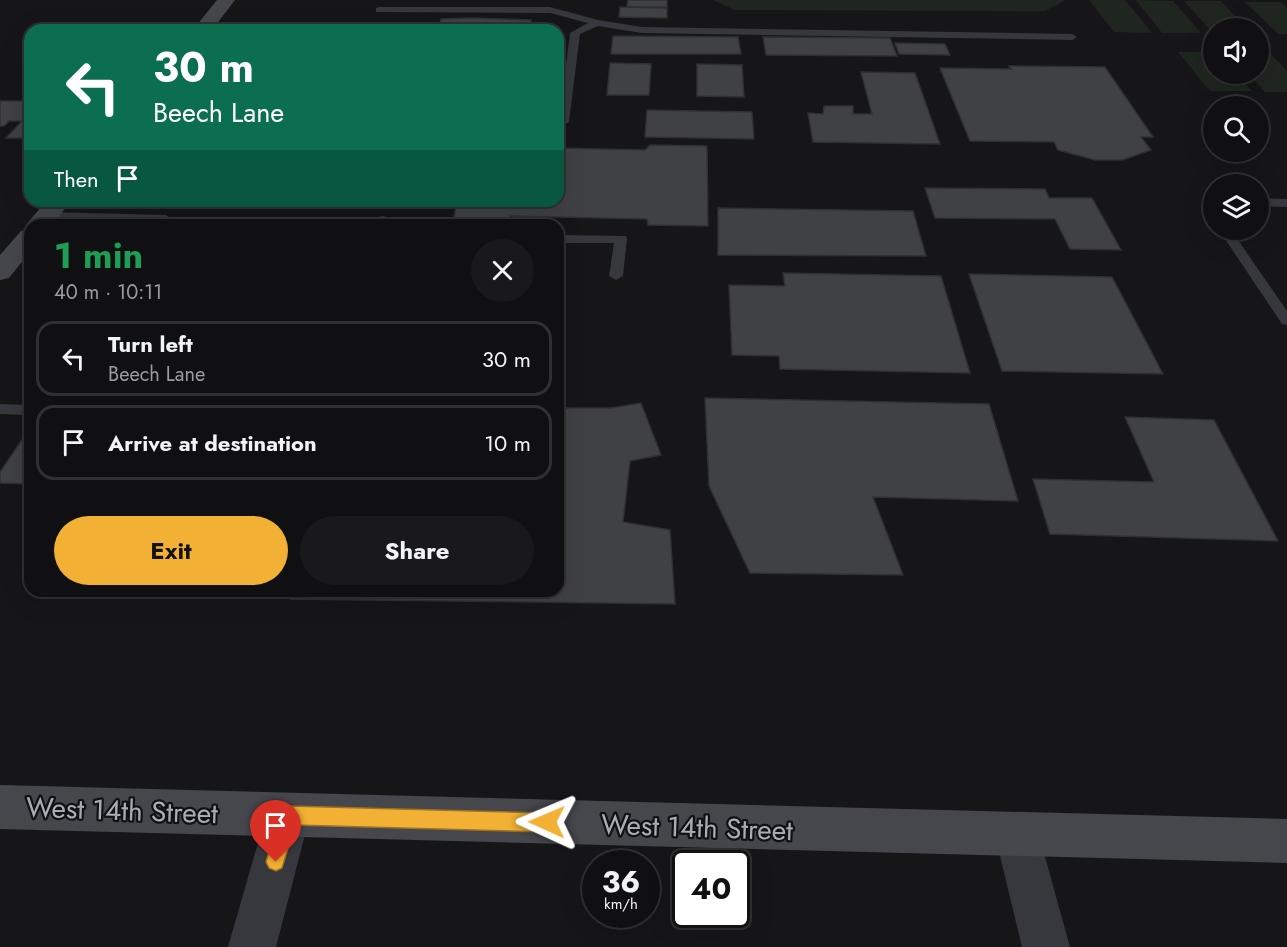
<!DOCTYPE html>
<meta charset="utf-8">
<style>
body{margin:0;font-family:Jost,sans-serif;background:#19191b;color:#f1f3f6;height:100vh;display:flex;flex-direction:column;font-size:22px;white-space:nowrap}
*{box-sizing:border-box;margin:0}
p{font-size:20px;color:#9c9d9f}
.icon{flex:none;width:33px;height:33px;fill:none;stroke:currentColor;stroke-width:2;stroke-linecap:round;stroke-linejoin:round}
.map{position:relative;flex:1;overflow:hidden}
.side{position:absolute;left:24px;top:219px;width:540px;height:378px;display:flex;flex-direction:column;background:#101012;border-radius:18px;box-shadow:0 6px 24px #0002,0 0 0 2px #303032}
.side>*{flex:none}
.top-card{position:absolute;left:24px;top:24px;width:540px;height:183px;border-radius:18px;box-shadow:0 6px 24px #0002,0 0 0 2px #303032;background:#0b6e4f;color:#fff;overflow:hidden}
.buttons{position:absolute;left:1203px;top:18px;display:grid;gap:12px}
.buttons a{display:grid;place-items:center;width:66px;height:66px;border-radius:50%;background:#101012;box-shadow:0 6px 24px #0002,0 0 0 2px #303032;font-size:30px}
.speed{position:absolute;left:582px;top:850px;display:flex;gap:12px;font-size:30px;font-weight:700;text-align:center}
.speed>*{display:grid;place-content:center;width:78px;height:78px;border-radius:50%;background:#101012;box-shadow:0 6px 24px #0002,0 0 0 2px #303032;line-height:1}
.speed small{font-size:15px;font-weight:400}
.speed .limit{border:3px solid #111;border-radius:9px;background:#fff;color:#111}
.pin{position:absolute;display:grid;place-items:center;width:51px;height:51px;color:#fff;margin:-62px -26px;border-radius:50% 50% 50% 0;rotate:-45deg;box-shadow:0 0 6px #0007}
.pin .icon{rotate:45deg}
.me{position:absolute;width:66px;margin:-33px;rotate:271deg;stroke-linejoin:round;filter:drop-shadow(0 0 4px #0008)}
.turn{display:flex;align-items:center;gap:21px;height:126px;padding:0 30px;font-size:27px}
.turn .icon{width:78px;height:78px;stroke-width:2.5}
.turn b{display:block;font-size:42px;line-height:51px}
.then{display:flex;align-items:center;height:57px;padding:0 30px;background:#0003;gap:12px;font-size:22px}
.round{display:grid;place-items:center;flex:none;width:63px;height:63px;border-radius:32px;background:#19191b}
.headline{display:flex;align-items:center;justify-content:space-between;height:102px;padding:0 30px}
h1{font-size:36px;font-weight:700;line-height:45px;color:#1e9e55}
.cta{display:flex;gap:12px;margin-top:auto;padding:12px 30px}
.cta a{flex:1;height:69px;border-radius:36px;background:#f2b134;color:#111;font-size:24px;font-weight:700;line-height:69px;text-align:center}
.cta a+a{background:#19191b;color:#f1f3f6}
ul{padding:0;list-style:none}
li{display:flex;align-items:center;gap:18px;height:75px;margin:0 12px 9px;padding:0 18px;border:3px solid #303032;border-radius:18px}
li div{flex:1}
li b{display:block;font-size:22px}
li em{font-style:normal}
.map>svg:first-child{display:block}
.green{fill:#1e261f}
.building{fill:#404145;stroke:#303034;stroke-width:1.5}
.lines{fill:none;stroke-linecap:round;stroke-linejoin:round}
.lane{fill:#37383d;fill-rule:evenodd}
.street{fill:#37383d;fill-rule:evenodd}
.secondary{fill:#45474d;fill-rule:evenodd}
.route{fill:#f2b134;stroke:#9d7322;stroke-width:1.5}
.labels{text-anchor:middle;stroke-width:4.5;stroke-linejoin:round;paint-order:stroke}
.near-street-label{font-size:28px;fill:#a8adb8;stroke:#111113}
</style>
<div class="map">
<svg width="1287" height="947" viewBox="0 0 1287 947">
<rect width="100%" height="100%" fill="#161618"/>
<g class="green">
<polygon points="713,0 1064,0 1064,1 1045,11 735,10"/>
<polygon points="1089,0 1125,0 1152,33 1114,32"/>
<polygon points="1136,0 1173,1 1201,33 1162,33"/>
<polygon points="1184,1 1221,1 1246,28 1214,28 1213,33"/>
<polygon points="1245,2 1281,2 1287,8 1287,34 1278,34"/>
<polygon points="1178,52 1213,52 1214,74 1236,74 1252,91 1210,91"/>
<polygon points="1259,53 1270,53 1287,71 1287,92 1265,92 1249,74 1258,74"/>
</g>
<g class="building">
<polygon points="628,0 667,0 667,7 627,7"/>
<polygon points="620,7 667,8 667,18 619,17"/>
<polygon points="471,18 531,20 531,24 548,24 547,30 411,30 420,29 423,23 440,23 441,19"/>
<polygon points="613,36 738,37 741,54 611,54"/>
<polygon points="763,37 890,38 897,56 766,55"/>
<polygon points="895,43 945,44 950,55 899,54"/>
<polygon points="610,63 651,64 649,95 607,95"/>
<polygon points="697,64 742,65 744,97 697,96"/>
<polygon points="1009,66 1105,67 1153,137 1141,137 1151,150 1122,160 1095,160 1058,150 1054,142 970,141 940,68 1011,69"/>
<polygon points="861,72 915,73 940,144 813,142 808,113 823,114 824,106 853,106 853,114 872,114"/>
<polygon points="0,101 30,101 30,138 6,138 22,121 9,121 4,126 0,126"/>
<polygon points="647,110 752,112 754,139 645,137"/>
<polygon points="650,145 707,146 708,226 648,225 647,219 510,216 510,224 453,223 457,201 558,201 558,148 645,150"/>
<polygon points="925,188 1045,189 1049,198 1092,198 1121,250 1070,249 1055,219 935,218"/>
<polygon points="718,208 913,211 926,256 718,255"/>
<polygon points="783,273 941,276 970,373 780,369 779,356 732,355 729,285 785,286"/>
<polygon points="969,274 1112,277 1163,374 1002,371"/>
<polygon points="705,398 989,404 1018,501 873,497 903,575 750,573 709,486"/>
<polygon points="641,403 661,455 630,461 623,522 670,530 675,604 290,599 292,591 558,591 558,408 611,408"/>
<polygon points="1125,417 1214,420 1278,541 1050,534 1033,479 1154,482"/>
<polygon points="28,431 30,431 30,484 0,483 0,472"/>
</g>
<g class="lines">
<g class="lane">
<polygon points="379,7 550,7 598,20 642,27 1072,34 1077,37 1072,40 642,33 598,26 580,34 569,122 564,125 559,122 570,33 588,23 550,13 376,12 376,8"/>
<polygon points="1258,198 1287,199 1287,207 1258,206"/>
<polygon points="1214,200 1214,217 1208,213 1208,204"/>
<polygon points="46,212 166,215 172,219 168,225 155,225 156,222 42,219 40,216"/>
<polygon points="382,216 414,222 416,225 378,223 376,220 378,217"/>
<polygon points="1219,230 1231,230 1287,311 1287,325 1282,324"/>
<polygon points="558,235 626,236 627,239 623,276 616,280 609,276 614,243 558,243"/>
<polygon points="0,404 30,405 30,415 0,414"/>
</g>
<g class="street">
<polygon points="288,793 304,800 310,815 276,947 228,947 266,815 272,800"/>
<polygon points="1017,813 1033,819 1039,835 1070,947 1022,947 995,835 1001,819"/>
</g>
<g class="secondary">
<polygon points="217,0 235,0 212,30 193,30"/>
<polygon points="46,201 71,201 52,225 30,225 30,252 9,278 0,280 0,255 21,231 29,229 26,225"/>
<polygon points="0,785 1287,819 1287,863 0,829"/>
</g>
</g>
<polygon class="route" points="288,806 547,813 553,816 556,822 553,829 547,832 295,825 282,868 276,871 269,868 266,862 279,815 282,809"/>
<g class="labels">
<g class="near-street-label">
<text transform="translate(122 810) rotate(2)" y="10">West 14th Street</text>
<text transform="translate(697 827) rotate(2)" y="10">West 14th Street</text>
</g>
</g>
</svg>
<div class="buttons">
<a><svg class="icon" aria-label="sound" viewBox="0 0 24 24"><path d="M4 9h4l5-4v14l-5-4H4zM17 9q2 3 0 6"/></svg></a>
<a><svg class="icon" aria-label="search" viewBox="0 0 24 24"><circle cx="10" cy="10" r="6"/><path d="M15 15l6 6"/></svg></a>
<a><svg class="icon" aria-label="layers" viewBox="0 0 24 24"><path d="M12 4l9 5-9 5-9-5zM3 14l9 5 9-5"/></svg></a>
</div>
<div class="speed"><div>36<small>km/h</small></div><div class="limit">40</div></div>
<div class="pin" style="left:276px;top:862px;background:#d93025"><svg class="icon" aria-label="arrive" viewBox="0 0 24 24"><path d="M6 21V4h12l-3 4 3 4H6"/></svg></div>
<svg class="me" style="left:547px;top:822px" viewBox="-20 -20 40 40"><path d="M0-17L14 15 0 8-14 15z" fill="#f2b134" stroke="#fff" stroke-width="4"/></svg>
<div class="top-card">
<div class="turn"><svg class="icon" aria-label="left" viewBox="0 0 24 24"><path d="M17 20v-9H6M10 6l-5 5 5 5"/></svg><div><b>30 m</b>Beech Lane</div></div>
<div class="then">Then<svg class="icon" aria-label="arrive" viewBox="0 0 24 24"><path d="M6 21V4h12l-3 4 3 4H6"/></svg></div>
</div>
<section class="side">
<div class="headline"><div><h1>1 min</h1><p>40 m · 10:11</p></div><a class="round"><svg class="icon" aria-label="close" viewBox="0 0 24 24"><path d="M6 6l12 12M18 6L6 18"/></svg></a></div>
<ul>
<li><svg class="icon" aria-label="left" viewBox="0 0 24 24"><path d="M17 20v-9H6M10 6l-5 5 5 5"/></svg><div><b>Turn left</b><p>Beech Lane</p></div><em>30 m</em></li>
<li><svg class="icon" aria-label="arrive" viewBox="0 0 24 24"><path d="M6 21V4h12l-3 4 3 4H6"/></svg><div><b>Arrive at destination</b></div><em>10 m</em></li>
</ul>
<div class="cta"><a>Exit</a><a>Share</a></div>
</section>
</div>
